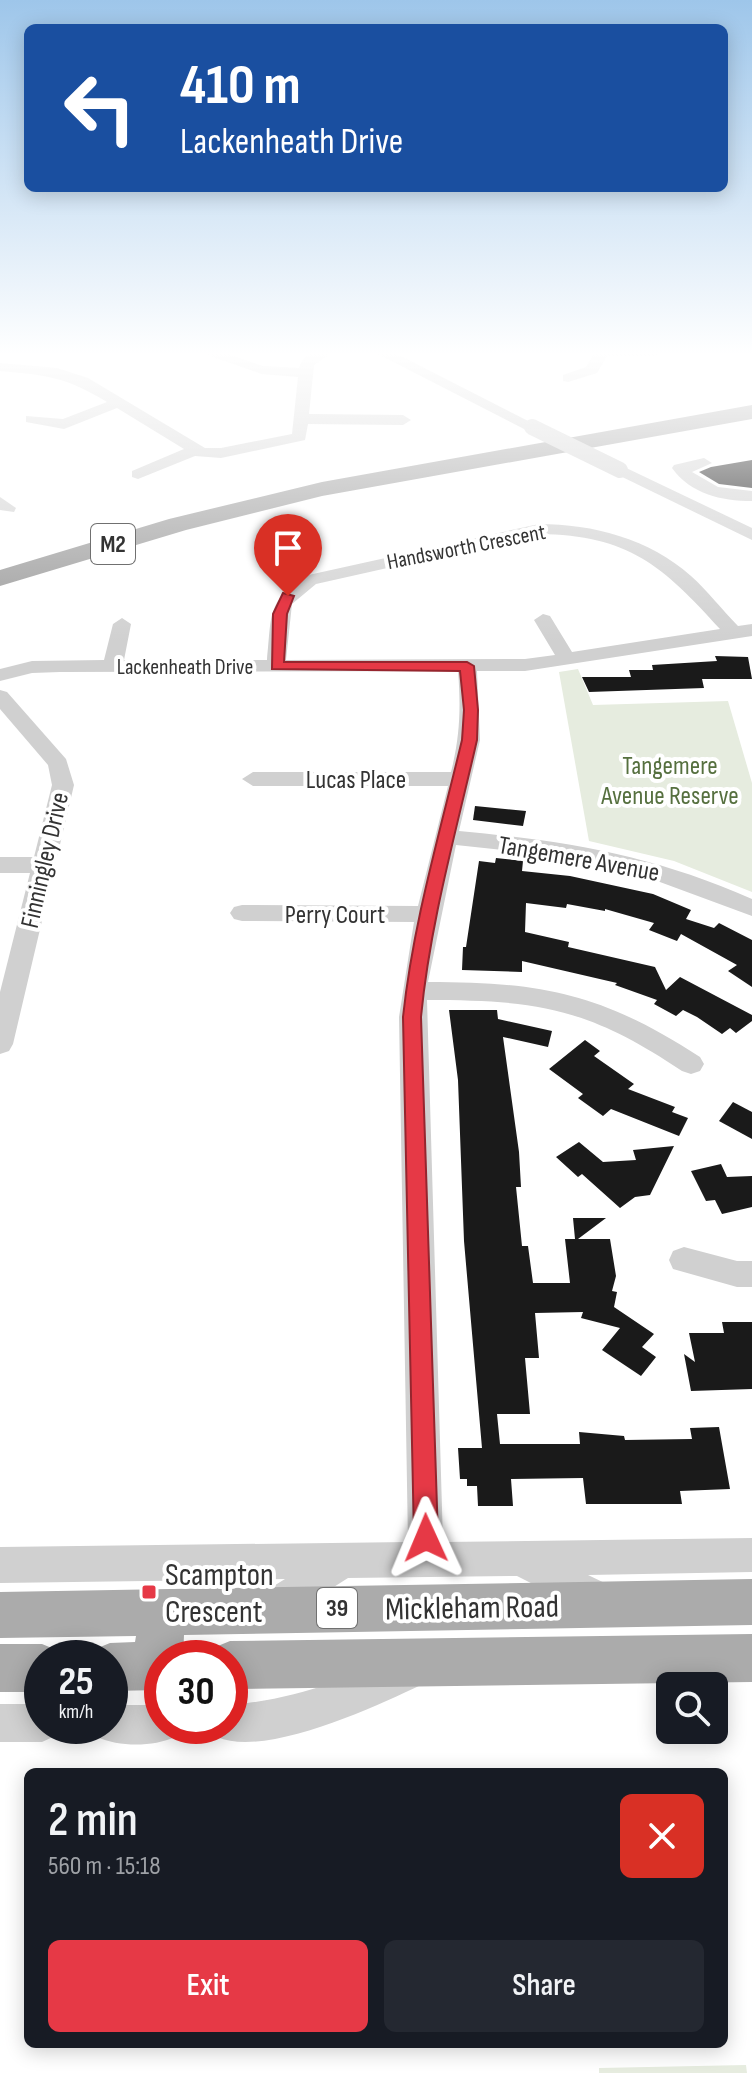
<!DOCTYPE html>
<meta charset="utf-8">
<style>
body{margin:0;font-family:"Sofia Sans Condensed",sans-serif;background:#242831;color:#f1f3f6;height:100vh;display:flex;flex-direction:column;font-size:30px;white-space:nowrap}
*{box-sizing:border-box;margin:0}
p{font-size:26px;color:#9ea1a6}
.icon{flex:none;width:44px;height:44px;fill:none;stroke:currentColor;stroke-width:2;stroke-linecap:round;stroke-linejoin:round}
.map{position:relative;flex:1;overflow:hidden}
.panel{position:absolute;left:24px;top:1768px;width:704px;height:280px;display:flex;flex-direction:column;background:#171b24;border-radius:12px;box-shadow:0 4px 20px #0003}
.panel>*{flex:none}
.hud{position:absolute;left:24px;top:24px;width:704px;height:168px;border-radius:12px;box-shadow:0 4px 20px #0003;background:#1a4fa0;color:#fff;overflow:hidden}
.tools{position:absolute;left:656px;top:1672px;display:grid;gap:16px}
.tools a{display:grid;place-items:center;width:72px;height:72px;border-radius:12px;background:#171b24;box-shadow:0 4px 20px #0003;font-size:40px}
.speed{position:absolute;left:24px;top:1640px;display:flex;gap:16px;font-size:40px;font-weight:700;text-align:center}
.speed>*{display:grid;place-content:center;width:104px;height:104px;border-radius:50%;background:#171b24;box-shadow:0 4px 20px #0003;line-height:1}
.speed small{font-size:20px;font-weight:400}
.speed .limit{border:12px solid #d22;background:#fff;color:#111}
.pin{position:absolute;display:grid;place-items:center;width:68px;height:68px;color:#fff;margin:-82px -34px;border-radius:50% 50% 50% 0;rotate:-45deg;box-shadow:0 0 8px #0007}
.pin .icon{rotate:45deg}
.me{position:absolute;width:88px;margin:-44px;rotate:359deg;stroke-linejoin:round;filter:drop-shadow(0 0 6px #0008)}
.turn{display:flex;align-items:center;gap:28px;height:168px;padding:0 24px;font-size:36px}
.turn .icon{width:104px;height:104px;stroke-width:2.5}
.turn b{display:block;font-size:56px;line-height:68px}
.round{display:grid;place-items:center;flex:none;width:84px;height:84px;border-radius:12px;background:#242831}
.head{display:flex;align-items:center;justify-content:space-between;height:136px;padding:0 24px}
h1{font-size:48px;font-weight:600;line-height:60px}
.primary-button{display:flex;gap:16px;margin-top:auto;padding:16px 24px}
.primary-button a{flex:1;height:92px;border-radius:12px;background:#e63946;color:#fff;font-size:32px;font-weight:600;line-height:92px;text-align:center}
.primary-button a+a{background:#242831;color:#f1f3f6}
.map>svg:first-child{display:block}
.green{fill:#e6ecdf}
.building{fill:#1a1a1a}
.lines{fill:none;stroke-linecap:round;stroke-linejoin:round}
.minor{fill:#d0d0d0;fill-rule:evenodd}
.major{fill:#ababab;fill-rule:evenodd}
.highway{fill:#9a9a9a;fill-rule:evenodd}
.minor-bridge{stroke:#d0d0d0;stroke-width:16}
.route{fill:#e63946;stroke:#96252e;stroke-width:2}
.poi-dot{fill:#e63946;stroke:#fff;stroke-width:3}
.labels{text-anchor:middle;stroke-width:8;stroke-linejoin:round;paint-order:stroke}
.far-street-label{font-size:22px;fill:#333;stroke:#fff}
.shield{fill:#fff;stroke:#707070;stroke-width:2}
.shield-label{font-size:24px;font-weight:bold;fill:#333}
.park-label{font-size:26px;fill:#56703f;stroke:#fff}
.street-label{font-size:26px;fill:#333;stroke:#fff}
.near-poi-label{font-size:32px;fill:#333;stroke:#fff;text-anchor:start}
.near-street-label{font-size:32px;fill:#333;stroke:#fff}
</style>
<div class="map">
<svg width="752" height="2073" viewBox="0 0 752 2073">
<rect width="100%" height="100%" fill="#fff"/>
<g class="green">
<polygon points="578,669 593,705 728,701 752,783 752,892 674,861 589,841 559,672"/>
<polygon points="746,2065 747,2073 599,2073 599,2068"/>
</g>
<g class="building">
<polygon points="752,460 752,488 719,484 699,472 711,467"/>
<polygon points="715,656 748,657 752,679 702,679 704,688 589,692 582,677 631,677 629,670 653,670 652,665 717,661"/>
<polygon points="475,806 526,811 523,826 473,820"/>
<polygon points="496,858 523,861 522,871 570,876 653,894 691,910 686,919 714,928 719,923 752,940 752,987 728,971 737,965 681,934 677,941 649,930 654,923 605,909 605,911 567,904 566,908 526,903 525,932 569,942 568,947 655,967 666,990 680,977 752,1015 752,1021 736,1033 730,1028 722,1034 697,1017 683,1010 676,1016 654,1004 657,1000 615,985 617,983 522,961 522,972 462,970 463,947 466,947 479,861 495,863"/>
<polygon points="449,1010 497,1010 498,1019 552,1031 548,1047 503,1037 519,1152 521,1187 516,1187 522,1246 528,1246 533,1283 570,1283 565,1239 575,1239 573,1218 606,1218 578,1239 610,1239 616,1276 612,1291 617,1292 614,1307 654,1334 642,1347 656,1357 641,1376 602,1350 620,1328 581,1318 583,1312 535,1313 539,1358 525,1358 530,1414 497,1414 500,1444 580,1444 579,1432 624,1436 625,1440 692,1439 690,1428 719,1427 730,1489 680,1491 682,1504 586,1504 583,1478 511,1479 513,1506 478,1506 477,1486 467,1486 467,1479 460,1479 458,1448 482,1448 464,1241 458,1080"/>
<polygon points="585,1040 600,1051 594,1056 634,1084 628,1089 675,1107 672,1112 688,1118 679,1136 611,1109 603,1116 578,1098 583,1094 549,1069"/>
<polygon points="733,1102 752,1112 752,1139 719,1121"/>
<polygon points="579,1142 603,1162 636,1160 633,1150 674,1146 650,1195 635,1197 620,1208 582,1174 578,1177 556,1157"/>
<polygon points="721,1164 727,1177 752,1176 752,1207 722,1214 715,1200 706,1201 691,1171"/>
<polygon points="722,1322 752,1322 752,1389 691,1391 684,1354 695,1362 689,1333 724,1333"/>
</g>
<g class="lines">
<g class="minor">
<path d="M 199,352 L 222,352 L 263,366 L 299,368 C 305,351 317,352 333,352 L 314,365 L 309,414 L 403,415 L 411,420 L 403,425 L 308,424 L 305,440 L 221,458 L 195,456 L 138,479 L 132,477 L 132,471 L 184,449 L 117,408 L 64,429 L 26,422 L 26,416 L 63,419 L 107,402 C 66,377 47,375 0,371 L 0,363 L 57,368 L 88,378 L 205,448 L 221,448 L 292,434 L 298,377 L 262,374 Z"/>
<polygon points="374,352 393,352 540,427 538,430 526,430"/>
<polygon points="595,352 661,352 654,356 607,356 597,373 568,382 563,381 563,375 586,367"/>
<path d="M 704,458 L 712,463 L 692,472 L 718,487 L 752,491 L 752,501 C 721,501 691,494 672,468 L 674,465 Z"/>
<polygon points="620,465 752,528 752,540 614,473 612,470"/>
<polygon points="0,497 16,508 14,512 0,510"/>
<path d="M 539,524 C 593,524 650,539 691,576 C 708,591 722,610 738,626 L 752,624 L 752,636 L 525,671 L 477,671 L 480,740 L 459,831 C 567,841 652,855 752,899 L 752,916 L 622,868 L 559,856 L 456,845 L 428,982 C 543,982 603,994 700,1057 L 704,1064 L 700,1071 L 691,1074 L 682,1071 C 588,1008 538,1000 427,1000 L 443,1542 L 752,1538 L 752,1572 L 588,1575 L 611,1586 L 616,1599 L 611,1612 L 598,1617 L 517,1576 L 348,1578 L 277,1623 L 264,1618 L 259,1605 L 264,1592 L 285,1579 L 0,1583 L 0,1547 L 408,1542 L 399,1017 L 414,922 L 242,921 L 234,919 L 230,913 L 234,907 L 242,905 L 418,906 L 448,786 L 253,786 L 242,779 L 253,772 L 451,772 C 460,737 461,707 458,671 L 60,672 L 32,673 L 0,681 L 0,669 L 32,661 L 104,660 L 113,624 L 122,618 L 131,624 L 124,660 L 267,660 C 272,616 266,603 304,576 ZM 539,534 C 629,535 663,566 720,629 L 572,652 L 550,616 L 543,614 L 534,620 L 555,655 L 525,659 L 286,660 L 292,604 L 316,584 Z"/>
<polygon points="0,690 7,692 66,759 74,785 13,1044 9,1051 0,1054 0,992 30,873 0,873 0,857 34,857 52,785 48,765 0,709"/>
<polygon points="684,1247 737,1261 752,1261 752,1287 737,1287 673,1269 669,1260 673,1251"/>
<path d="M 408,1654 L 421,1659 L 426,1672 L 421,1685 C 374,1707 266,1758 217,1737 L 212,1726 L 230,1726 L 230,1705 C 297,1699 346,1679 408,1654 Z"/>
<polygon points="0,1704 42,1704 42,1726 60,1726 55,1736 42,1742 0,1742"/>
<path d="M 110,1705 L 162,1705 L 162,1726 L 180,1726 L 175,1737 C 153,1747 119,1747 97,1737 L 92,1726 L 110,1726 Z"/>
</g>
<g class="major">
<polygon points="752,1579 752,1625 184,1635 183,1658 162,1658 162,1690 110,1691 110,1658 90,1658 93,1650 110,1643 135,1642 136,1636 0,1638 0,1592"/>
<polygon points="752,1634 752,1682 230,1689 230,1658 209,1658 213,1648 230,1641"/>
<polygon points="0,1644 42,1644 59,1651 62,1658 42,1658 42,1692 0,1692"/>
</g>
<polygon class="highway" points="752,405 752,419 322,496 186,530 0,586 0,570 169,519 322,482"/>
<polyline class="minor-bridge" points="532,427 620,470"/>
</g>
<linearGradient id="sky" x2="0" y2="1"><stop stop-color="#9ec6ea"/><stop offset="0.55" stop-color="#fff"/><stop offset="1" stop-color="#fff" stop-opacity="0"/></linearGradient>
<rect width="752" height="643" fill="url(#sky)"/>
<path class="route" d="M 283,593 L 294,596 L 287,614 L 284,662 L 467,662 L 474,666 L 478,710 L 477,740 C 456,832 430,923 421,1017 L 438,1538 L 435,1546 L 426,1550 L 418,1546 L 414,1538 L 403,1017 C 413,923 440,832 462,740 L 464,710 L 460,671 L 272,669 L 273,614 Z"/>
<rect class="poi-dot" x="141" y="1584" width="16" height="16" rx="4"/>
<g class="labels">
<g class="far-street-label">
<text transform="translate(466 546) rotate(-11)" y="8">Handsworth Crescent</text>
<text x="185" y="674">Lackenheath Drive</text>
</g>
<g class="shield">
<rect x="91" y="524" width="44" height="40" rx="6"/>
<rect x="317" y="1588" width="40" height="40" rx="6"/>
</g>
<g class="shield-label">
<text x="113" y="552">M2</text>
<text x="337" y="1616">39</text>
</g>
<g class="park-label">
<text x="670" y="774">Tangemere<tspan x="670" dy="30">Avenue Reserve</tspan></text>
</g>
<g class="street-label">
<text x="356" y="788">Lucas Place</text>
<text transform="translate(579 858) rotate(10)" y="9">Tangemere Avenue</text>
<text transform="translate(44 860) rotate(-77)" y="9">Finningley Drive</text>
<text x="335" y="923">Perry Court</text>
</g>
<g class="near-poi-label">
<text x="165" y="1585">Scampton<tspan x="165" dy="37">Crescent</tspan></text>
</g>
<g class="near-street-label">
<text transform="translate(472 1607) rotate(-1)" y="11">Mickleham Road</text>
</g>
</g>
</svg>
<div class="tools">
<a><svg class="icon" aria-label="search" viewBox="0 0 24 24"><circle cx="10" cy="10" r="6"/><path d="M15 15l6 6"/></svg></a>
</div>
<div class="speed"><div>25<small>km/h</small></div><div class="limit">30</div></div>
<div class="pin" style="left:288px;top:596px;background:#d93025"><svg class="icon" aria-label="arrive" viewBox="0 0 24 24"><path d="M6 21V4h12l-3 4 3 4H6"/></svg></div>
<svg class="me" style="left:426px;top:1538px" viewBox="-20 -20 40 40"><path d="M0-17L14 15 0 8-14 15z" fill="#e63946" stroke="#fff" stroke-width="4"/></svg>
<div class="hud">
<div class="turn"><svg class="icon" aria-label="left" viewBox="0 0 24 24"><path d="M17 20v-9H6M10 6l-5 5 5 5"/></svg><div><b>410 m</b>Lackenheath Drive</div></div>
</div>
<section class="panel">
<div class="head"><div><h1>2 min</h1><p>560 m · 15:18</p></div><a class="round" style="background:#d93025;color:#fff"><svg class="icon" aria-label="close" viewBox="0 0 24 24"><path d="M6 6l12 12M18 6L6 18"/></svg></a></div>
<div class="primary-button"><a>Exit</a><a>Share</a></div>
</section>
</div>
